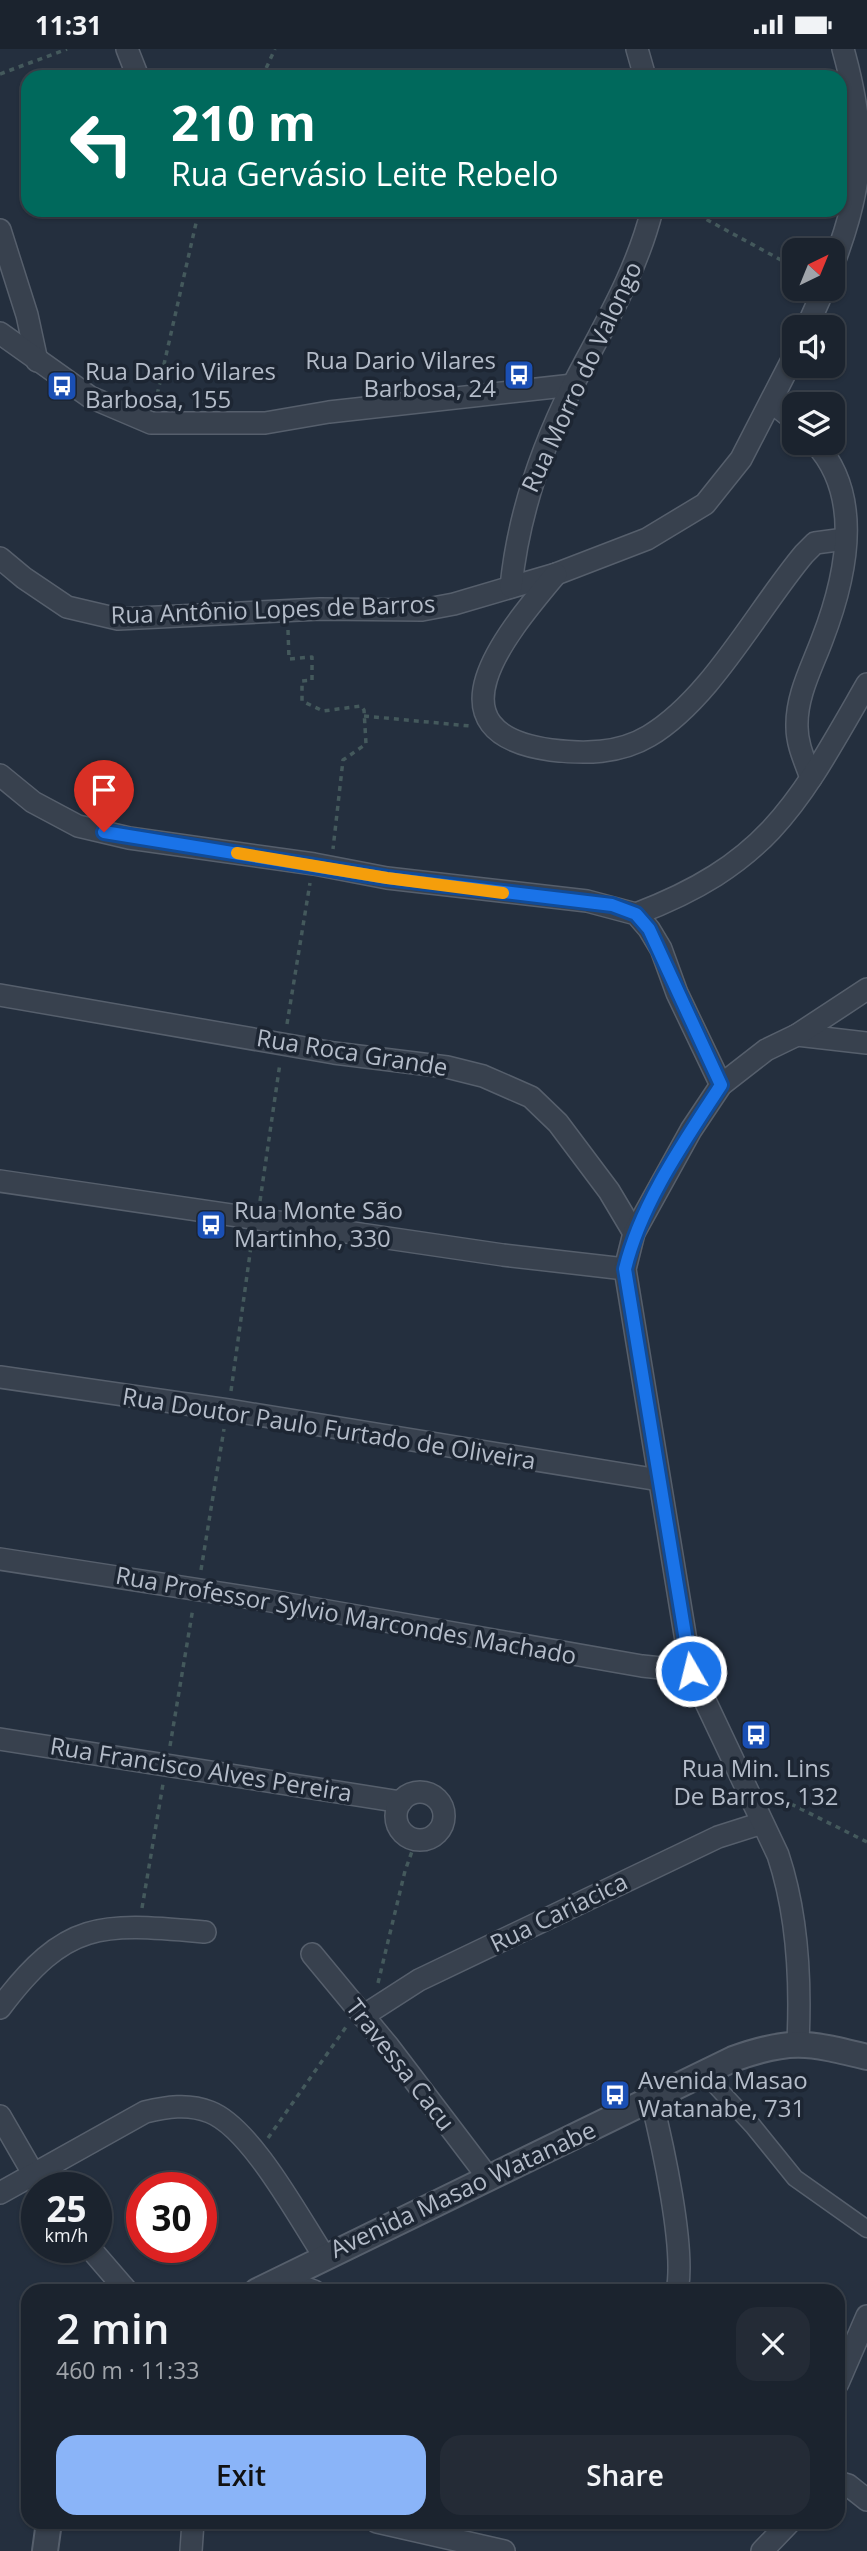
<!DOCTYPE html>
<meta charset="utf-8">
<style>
body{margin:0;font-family:"Open Sans",sans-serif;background:#242b36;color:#f1f3f6;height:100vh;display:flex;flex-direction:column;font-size:26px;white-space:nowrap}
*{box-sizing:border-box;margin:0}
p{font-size:23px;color:#a0a4aa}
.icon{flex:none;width:38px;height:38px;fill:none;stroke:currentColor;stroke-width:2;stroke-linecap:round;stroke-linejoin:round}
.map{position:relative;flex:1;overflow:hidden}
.drawer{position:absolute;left:21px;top:2235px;width:824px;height:245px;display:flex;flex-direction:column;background:#1b232e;border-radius:21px;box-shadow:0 2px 5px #0004,0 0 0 2px #39404a}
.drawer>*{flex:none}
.top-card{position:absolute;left:21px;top:21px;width:826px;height:147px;border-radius:21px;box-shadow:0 2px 5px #0004,0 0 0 2px #39404a;background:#00695c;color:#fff;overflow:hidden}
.needle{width:46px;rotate:43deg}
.buttons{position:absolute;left:782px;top:189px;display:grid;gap:14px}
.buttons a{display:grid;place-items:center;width:63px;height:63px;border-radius:14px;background:#1b232e;box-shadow:0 2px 5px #0004,0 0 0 2px #39404a;font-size:35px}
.speed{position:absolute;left:21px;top:2123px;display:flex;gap:14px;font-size:35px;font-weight:700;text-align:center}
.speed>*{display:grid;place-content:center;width:91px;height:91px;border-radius:50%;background:#1b232e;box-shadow:0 2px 5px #0004,0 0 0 2px #39404a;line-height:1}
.speed small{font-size:18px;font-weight:400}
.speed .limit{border:10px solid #d22;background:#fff;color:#111}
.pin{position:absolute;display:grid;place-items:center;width:60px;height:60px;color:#fff;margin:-72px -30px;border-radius:50% 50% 50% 0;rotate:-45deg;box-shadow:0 0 7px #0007}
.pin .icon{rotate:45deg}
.me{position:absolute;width:77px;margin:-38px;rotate:352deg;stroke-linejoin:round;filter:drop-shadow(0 0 5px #0008)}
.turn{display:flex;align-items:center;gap:24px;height:147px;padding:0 35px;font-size:32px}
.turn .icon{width:91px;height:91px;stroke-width:2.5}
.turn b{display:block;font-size:49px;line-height:60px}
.round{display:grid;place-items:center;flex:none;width:74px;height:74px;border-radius:21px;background:#242b36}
.overview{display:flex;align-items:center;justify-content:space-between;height:119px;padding:0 35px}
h1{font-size:42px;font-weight:600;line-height:52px}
.primary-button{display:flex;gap:14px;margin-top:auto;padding:14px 35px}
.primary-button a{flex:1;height:80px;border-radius:21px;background:#8ab4f8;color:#111;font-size:28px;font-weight:600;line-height:80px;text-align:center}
.primary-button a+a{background:#242b36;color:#f1f3f6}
.status{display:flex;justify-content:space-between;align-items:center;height:49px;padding:0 35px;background:#1b232e;direction:ltr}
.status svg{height:19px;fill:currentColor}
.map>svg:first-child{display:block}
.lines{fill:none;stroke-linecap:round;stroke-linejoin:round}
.pedestrian-casing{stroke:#565f6c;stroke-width:19}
.minor-casing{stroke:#565f6c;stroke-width:24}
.tertiary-casing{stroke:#565f6c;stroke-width:28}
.path{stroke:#44595c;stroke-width:3.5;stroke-dasharray:5 5;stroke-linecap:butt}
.pedestrian{stroke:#38414e;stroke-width:16}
.minor{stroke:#38414e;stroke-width:21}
.tertiary{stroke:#38414e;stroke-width:24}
.route-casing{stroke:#114b97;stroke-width:18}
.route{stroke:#1a73e8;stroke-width:12}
.slow{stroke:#f59e0b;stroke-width:12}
.labels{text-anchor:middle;stroke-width:7;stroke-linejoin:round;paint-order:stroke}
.poi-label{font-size:24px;fill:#b4bcc9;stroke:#1d2633;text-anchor:start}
.street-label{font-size:24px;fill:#b4bcc9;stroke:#1d2633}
</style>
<div class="status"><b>11:31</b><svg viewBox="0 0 49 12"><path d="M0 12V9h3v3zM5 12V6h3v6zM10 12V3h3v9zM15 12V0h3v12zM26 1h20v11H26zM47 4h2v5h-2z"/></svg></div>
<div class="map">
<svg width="867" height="2502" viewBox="0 0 867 2502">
<rect width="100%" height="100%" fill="#242f3e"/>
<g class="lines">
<g class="pedestrian-casing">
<polyline id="pedestrian" points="703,2023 753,2077 795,2129 867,2180"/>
</g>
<g class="minor-casing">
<g id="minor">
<polyline points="127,0 138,28"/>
<polyline points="637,0 645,28"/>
<polyline points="0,181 27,266 37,312"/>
<path d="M 833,216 C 865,133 867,86 843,0"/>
<polyline points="807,278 824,240"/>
<polyline points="0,284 90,348 151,374 265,374 329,363 573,336"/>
<polyline points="773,354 794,371"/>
<polyline points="0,509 24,529 67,558 118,570 320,560 422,561 454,555 556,525 647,490 705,455 741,410 794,307"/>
<path d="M 556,525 C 511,579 420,683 551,701 C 584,705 619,705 649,687 C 711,650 757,561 804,505 L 815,494 L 845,490"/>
<path d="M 511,538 C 518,466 541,400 573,336 C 603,278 636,225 652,161"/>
<polyline points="0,726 33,753 78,777 129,789 314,815 387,829 587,852 636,865 649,880 661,900 677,944 721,1036"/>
<path d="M 811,729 C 805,712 797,696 797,678 C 796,647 812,618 822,591 C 846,529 865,448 815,394"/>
<path d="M 636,865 C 770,814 799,753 867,635"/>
<polyline points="0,946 334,1004 447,1018 483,1027 531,1048 558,1074 609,1142 634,1184"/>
<polyline points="797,986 867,994"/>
<polyline points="0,1132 503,1206 625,1220"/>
<polyline points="0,1328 228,1361 659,1431"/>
<polyline points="0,1510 265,1551 642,1617 691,1622"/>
<polyline points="0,1690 401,1753"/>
<circle cx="420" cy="1767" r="24"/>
<polyline points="312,1905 389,1998 487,2127"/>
<path d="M 0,1959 C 67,1870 101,1874 205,1883"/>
<polyline points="363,1967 419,1931 718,1788 762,1774"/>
<path d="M 798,1993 C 801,1931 798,1866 778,1806 L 691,1622 L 625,1220 L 634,1184 L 691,1081 L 721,1036 L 766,1001 L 797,986 L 867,940"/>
<path d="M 651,2049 C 662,2093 686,2200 677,2242"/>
<polyline points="0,2067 41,2138"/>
<path d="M 0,2144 L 145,2063 C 166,2058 188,2054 210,2063 C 251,2079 299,2169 324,2207"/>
<polyline points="89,2198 127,2242"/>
<polyline points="280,2230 314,2242"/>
<polyline points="838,2334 867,2267"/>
<polyline points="838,2433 848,2436 867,2451"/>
<polyline points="377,2473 504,2502"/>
<polyline points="191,2502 193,2473"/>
<polyline points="762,2502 790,2473"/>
</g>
</g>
<g class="tertiary-casing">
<g id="tertiary">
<path d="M 257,2242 L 733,2010 C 791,1989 809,1994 867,2008"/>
<polyline points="45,2502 49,2473"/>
</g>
</g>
<g class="path">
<polyline points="0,25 67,0"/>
<polyline points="262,28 275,0"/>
<polyline points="689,161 794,218"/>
<polyline points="155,355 199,161"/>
<polyline points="288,581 289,610 312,608 312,631 302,632 302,652 323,662 361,657 364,661 366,695 343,711 333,800"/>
<polyline points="364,667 470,677"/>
<polyline points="287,975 310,834"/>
<polyline points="260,1152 280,1014"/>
<polyline points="231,1342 252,1190"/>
<polyline points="201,1521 224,1380"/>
<polyline points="170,1697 193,1559"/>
<polyline points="773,1746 867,1793"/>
<polyline points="142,1859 163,1735"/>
<polyline points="378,1934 405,1822 416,1791"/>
<polyline points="268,2089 346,1978"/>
</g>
<use href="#pedestrian" class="pedestrian"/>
<use href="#minor" class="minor"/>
<use href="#tertiary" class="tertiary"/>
</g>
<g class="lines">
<g class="route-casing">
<path id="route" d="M 104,783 L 387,829 L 612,856 L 636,865 L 649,880 L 721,1036 C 684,1093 641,1154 625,1220 L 691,1622"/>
</g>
<use href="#route" class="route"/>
<polyline class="slow" points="237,804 387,829 503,844"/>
</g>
<defs>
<g id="bus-square" transform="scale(1.575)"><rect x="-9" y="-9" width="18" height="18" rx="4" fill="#1a4fb4" stroke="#1d2633"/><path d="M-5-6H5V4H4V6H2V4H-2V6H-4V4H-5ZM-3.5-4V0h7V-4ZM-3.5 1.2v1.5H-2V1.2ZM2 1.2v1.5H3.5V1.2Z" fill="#fff"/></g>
</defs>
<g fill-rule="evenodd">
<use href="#bus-square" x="519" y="326"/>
<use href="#bus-square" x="62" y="337"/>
<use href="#bus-square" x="211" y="1176"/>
<use href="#bus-square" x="756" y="1686"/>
<use href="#bus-square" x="615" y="2046"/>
</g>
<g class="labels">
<g class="poi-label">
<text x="496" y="320" text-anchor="end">Rua Dario Vilares<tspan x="496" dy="28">Barbosa, 24</tspan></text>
<text x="85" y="331">Rua Dario Vilares<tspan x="85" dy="28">Barbosa, 155</tspan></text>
<text x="234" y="1170">Rua Monte São<tspan x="234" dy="28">Martinho, 330</tspan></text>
<text x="756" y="1728" text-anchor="middle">Rua Min. Lins<tspan x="756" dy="28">De Barros, 132</tspan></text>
<text x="638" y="2040">Avenida Masao<tspan x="638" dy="28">Watanabe, 731</tspan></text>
</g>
<g class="street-label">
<text transform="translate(582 328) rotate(-65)" y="8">Rua Morro do Valongo</text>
<text transform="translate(273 561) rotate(-2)" y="8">Rua Antônio Lopes de Barros</text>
<text transform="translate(352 1004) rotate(9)" y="8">Rua Roca Grande</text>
<text transform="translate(329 1380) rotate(9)" y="8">Rua Doutor Paulo Furtado de Oliveira</text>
<text transform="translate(346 1567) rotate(10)" y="8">Rua Professor Sylvio Marcondes Machado</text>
<text transform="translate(201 1721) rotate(9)" y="8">Rua Francisco Alves Pereira</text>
<text transform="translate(559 1864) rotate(-26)" y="8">Rua Cariacica</text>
<text transform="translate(400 2016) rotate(52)" y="8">Travessa Cacu</text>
<text transform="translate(463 2141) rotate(-25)" y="8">Avenida Masao Watanabe</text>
</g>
</g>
</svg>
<div class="buttons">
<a><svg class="needle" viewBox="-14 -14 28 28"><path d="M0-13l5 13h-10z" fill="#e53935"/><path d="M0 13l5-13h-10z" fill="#a0a4aa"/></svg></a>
<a><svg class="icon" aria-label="sound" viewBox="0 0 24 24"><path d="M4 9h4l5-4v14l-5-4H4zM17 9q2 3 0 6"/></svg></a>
<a><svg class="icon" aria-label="layers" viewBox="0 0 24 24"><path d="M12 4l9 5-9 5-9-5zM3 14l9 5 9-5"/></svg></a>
</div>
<div class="speed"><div>25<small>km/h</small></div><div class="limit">30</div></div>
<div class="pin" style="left:104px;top:783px;background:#d93025"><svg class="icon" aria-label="arrive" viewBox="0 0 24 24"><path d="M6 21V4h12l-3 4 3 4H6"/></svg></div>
<svg class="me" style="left:691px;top:1622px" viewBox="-20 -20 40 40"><circle r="17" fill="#1a73e8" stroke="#fff" stroke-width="3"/><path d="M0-11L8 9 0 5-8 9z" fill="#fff"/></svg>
<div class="top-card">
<div class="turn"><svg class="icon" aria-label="left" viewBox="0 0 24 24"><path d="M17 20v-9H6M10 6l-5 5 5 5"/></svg><div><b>210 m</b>Rua Gervásio Leite Rebelo</div></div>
</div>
<section class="drawer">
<div class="overview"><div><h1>2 min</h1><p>460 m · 11:33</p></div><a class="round"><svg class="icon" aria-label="close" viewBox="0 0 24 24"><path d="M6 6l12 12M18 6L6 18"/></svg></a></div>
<div class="primary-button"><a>Exit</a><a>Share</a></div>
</section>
</div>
